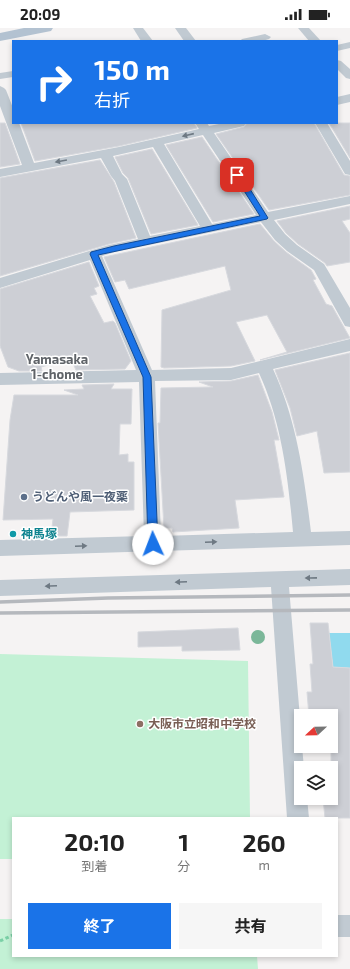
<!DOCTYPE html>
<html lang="ja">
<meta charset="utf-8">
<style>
body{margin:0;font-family:"Exo 2","Noto Sans JP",sans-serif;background:#f6f6f6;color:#222;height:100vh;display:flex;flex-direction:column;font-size:15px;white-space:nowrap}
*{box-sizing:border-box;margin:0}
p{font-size:13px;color:#767676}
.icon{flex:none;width:22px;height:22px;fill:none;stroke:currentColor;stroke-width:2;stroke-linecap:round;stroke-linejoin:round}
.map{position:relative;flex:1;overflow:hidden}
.sheet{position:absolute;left:12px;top:789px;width:326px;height:140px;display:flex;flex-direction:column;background:#fff;border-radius:0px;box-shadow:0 2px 6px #0003}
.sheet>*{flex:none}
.top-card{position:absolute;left:12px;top:12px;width:326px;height:84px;border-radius:0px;box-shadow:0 2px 6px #0003;background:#1a73e8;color:#fff;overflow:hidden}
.needle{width:26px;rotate:248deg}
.fabs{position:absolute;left:294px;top:681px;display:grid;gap:8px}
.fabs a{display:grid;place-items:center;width:44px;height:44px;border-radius:0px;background:#fff;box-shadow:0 2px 6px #0003;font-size:20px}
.pin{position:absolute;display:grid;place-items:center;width:34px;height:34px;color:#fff;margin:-17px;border-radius:8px;box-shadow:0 2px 6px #0006}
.me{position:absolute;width:44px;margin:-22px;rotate:358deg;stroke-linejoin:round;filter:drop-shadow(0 0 3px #0008)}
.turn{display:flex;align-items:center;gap:14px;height:84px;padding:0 16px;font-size:18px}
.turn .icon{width:52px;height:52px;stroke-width:2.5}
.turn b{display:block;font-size:28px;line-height:34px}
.eta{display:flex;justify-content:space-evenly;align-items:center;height:68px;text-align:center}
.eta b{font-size:24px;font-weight:700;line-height:28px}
.button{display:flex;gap:8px;margin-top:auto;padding:8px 16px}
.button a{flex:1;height:46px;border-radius:0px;background:#1a73e8;color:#fff;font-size:16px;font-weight:700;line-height:46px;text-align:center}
.button a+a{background:#f6f6f6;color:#222}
.status{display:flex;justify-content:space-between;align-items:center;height:28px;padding:0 20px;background:#fff;direction:ltr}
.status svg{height:11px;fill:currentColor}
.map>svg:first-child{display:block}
.green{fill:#c3f1d5}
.water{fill:#90daee}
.building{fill:#cdcfd5;stroke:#d7d9de}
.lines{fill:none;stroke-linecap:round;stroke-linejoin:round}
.path{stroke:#7ad0a6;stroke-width:3;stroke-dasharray:3.5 2.5;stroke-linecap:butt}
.street{fill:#c1cad2;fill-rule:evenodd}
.primary{fill:#b3c2d1;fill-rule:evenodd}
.rail{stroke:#b5b8bd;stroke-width:3.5}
.tree{fill:#7bb799}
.oneway{fill:#6e7983}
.route{fill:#1a73e8;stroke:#114b97}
.service-dot{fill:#5c6f8a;stroke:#fff;stroke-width:1.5}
.culture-dot{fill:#0f9aa8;stroke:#fff;stroke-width:1.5}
.education-dot{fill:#8d6e63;stroke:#fff;stroke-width:1.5}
.labels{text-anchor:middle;stroke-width:3;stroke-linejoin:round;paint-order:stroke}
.service-label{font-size:12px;font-weight:bold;fill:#4e5e75;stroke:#fff;text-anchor:start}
.culture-label{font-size:12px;font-weight:bold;fill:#0d838f;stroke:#fff;text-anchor:start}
.education-label{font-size:12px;font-weight:bold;fill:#785e54;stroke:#fff;text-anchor:start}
.neighbourhood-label{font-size:13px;font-weight:bold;fill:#5f6368;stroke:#fff}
</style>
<div class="status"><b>20:09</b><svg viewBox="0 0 49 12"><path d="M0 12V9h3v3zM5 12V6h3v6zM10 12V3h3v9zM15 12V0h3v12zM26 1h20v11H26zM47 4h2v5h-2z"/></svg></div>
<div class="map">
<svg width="350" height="941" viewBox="0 0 350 941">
<rect width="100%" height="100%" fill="#f5f3f3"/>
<g class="green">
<polygon points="0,626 248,633 250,790 13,790 13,831 0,831"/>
<polygon points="0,891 13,891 13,928 257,928 258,941 0,941"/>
</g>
<polygon class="water" points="329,605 350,605 350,640 333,639"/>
<g class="building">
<polygon points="0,95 5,95 20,136 0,139"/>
<polygon points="21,95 194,95 197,100 119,118 35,133"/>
<polygon points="247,95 314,95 344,147 350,148 350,167 269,182 216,106 244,99"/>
<polygon points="329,95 350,95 350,130"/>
<polygon points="202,109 254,186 213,194 166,117"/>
<polygon points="152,121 198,197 151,206 128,150 123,145 115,129"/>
<polygon points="100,132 114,154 136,210 109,216 0,248 0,150"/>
<polygon points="350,178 350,191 342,193 350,205 350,234 327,238 325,235 298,216 286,205 277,193"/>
<polygon points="260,196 274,213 286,224 311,242 316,251 313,252 326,276 332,278 350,310 260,332 287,324 267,287 236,294 255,333 231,338 164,340 161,339 162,282 231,262 225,238 129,261 125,252 115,254 104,229"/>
<polygon points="89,234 99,258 94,260 97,266 90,268 104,295 113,293 115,295 131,333 125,341 76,342 71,331 41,339 42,343 19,343 8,339 0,318 0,261"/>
<polygon points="350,325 350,444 324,445 317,403 297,408 290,380 275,342"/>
<polygon points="258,347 272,384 279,412 274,412 284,469 235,472 239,500 173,504 172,500 164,500 158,395 160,395 161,360 213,359 199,354 231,353"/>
<polygon points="114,356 111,361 132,361 131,396 120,396 119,427 128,426 128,434 134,434 134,482 70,484 67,508 51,508 53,491 3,492 10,392 14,367 78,367 64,362 84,361 82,357"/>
<polygon points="310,595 328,595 333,639 350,640 350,790 325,790 323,770 331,770 331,688 309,688 307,664 312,664 310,636 313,636"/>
<polygon points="238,600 240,622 182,623 182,618 138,619 138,604"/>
</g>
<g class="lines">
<polyline class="path" points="0,913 13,907"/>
<g class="street">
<polygon points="133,0 143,0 153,13 141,13"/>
<polygon points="175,0 186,0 196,13 184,13"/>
<polygon points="298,0 309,0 321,13 309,13"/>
<polygon points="265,6 271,9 269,11 262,13 240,13 242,11"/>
<polygon points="350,14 350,20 337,23 337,17"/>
<polygon points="337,32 341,33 350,41 350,51 346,50 337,41"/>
<polygon points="13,43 13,49 0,51 0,45"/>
<path d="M 0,58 L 4,60 L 6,62 L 13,80 L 13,95 L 19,95 L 34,135 L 119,119 L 199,101 L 195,95 L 207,95 L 209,98 L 224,95 L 246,95 L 244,98 L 214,105 L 268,184 L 350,168 L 350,176 L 274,192 L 285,206 L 297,217 L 324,236 L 350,280 L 350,299 L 345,298 L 314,242 L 287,223 L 275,212 L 261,194 L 115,224 L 102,228 L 152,342 L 231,340 L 350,311 L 350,323 L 273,341 C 297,393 304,448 311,504 L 350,503 L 350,517 L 0,528 L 0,512 L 144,508 L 139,354 L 0,357 L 0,345 L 136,342 L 90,232 L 0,260 L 0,250 L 109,217 L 138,211 L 115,153 L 111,148 L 101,130 L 0,149 L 0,141 L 22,137 L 0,78 ZM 203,107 L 256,187 L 212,196 L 164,116 ZM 153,119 L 200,198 L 150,208 L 127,151 L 122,146 L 113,128 ZM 259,345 C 282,395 288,450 293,504 L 161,508 L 155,353 L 231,352 Z"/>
<polygon points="350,66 350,74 337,77 337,69"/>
<polygon points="315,95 327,95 350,133 350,147 345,146"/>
<polygon points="350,541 350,557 289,559 301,702 301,718 302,718 304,740 301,740 301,770 307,770 309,790 287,790 271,559 0,568 0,552"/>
<rect x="337" y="887" width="13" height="22"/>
</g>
<polygon class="primary" points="24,0 53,0 51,3 0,13 0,5"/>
<g class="rail">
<polyline points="0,574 108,570 350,567"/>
<polyline points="0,585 350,582"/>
</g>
</g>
<circle class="tree" cx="258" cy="609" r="7"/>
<defs><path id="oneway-solid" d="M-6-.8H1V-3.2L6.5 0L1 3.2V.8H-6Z"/></defs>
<g class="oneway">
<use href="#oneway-solid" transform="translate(188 107) rotate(167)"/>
<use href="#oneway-solid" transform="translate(61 133) rotate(170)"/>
<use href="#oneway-solid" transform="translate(211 514) rotate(-2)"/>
<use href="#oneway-solid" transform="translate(81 518) rotate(-2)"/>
<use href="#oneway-solid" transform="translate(311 550) rotate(179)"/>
<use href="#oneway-solid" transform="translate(181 554) rotate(178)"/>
<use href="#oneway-solid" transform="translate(51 558) rotate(178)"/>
</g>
<polygon class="route" points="235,145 240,145 268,190 267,191 98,227 151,349 158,516 156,519 150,519 148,516 143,349 90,226 91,224 114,218 260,188 234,147"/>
<circle class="service-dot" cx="24" cy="469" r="4"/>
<circle class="culture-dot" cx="13" cy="506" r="4"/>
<circle class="education-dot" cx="140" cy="696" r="4"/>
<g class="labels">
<g class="service-label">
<text x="32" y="473">うどんや風一夜薬</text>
</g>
<g class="culture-label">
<text x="21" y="510">神馬塚</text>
</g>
<g class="education-label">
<text x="148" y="700">大阪市立昭和中学校</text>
</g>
<g class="neighbourhood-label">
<text x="57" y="336">Yamasaka<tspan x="57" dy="15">1-chome</tspan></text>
</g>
</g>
</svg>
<div class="fabs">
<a><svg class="needle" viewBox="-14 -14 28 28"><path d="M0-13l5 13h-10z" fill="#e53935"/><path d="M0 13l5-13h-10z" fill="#767676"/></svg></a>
<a><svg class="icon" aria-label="layers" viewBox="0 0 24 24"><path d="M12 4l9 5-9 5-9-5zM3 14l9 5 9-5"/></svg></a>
</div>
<div class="pin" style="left:237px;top:147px;background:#d93025"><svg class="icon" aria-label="arrive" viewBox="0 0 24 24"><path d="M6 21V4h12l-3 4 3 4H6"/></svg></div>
<svg class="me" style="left:153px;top:516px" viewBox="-20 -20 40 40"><circle r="19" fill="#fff"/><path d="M0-13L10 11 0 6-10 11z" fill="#1a73e8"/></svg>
<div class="top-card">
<div class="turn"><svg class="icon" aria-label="right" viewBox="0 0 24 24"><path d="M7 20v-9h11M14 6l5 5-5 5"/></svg><div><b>150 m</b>右折</div></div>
</div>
<section class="sheet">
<div class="eta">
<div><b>20:10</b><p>到着</p></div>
<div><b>1</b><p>分</p></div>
<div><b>260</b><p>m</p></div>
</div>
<div class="button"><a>終了</a><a>共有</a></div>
</section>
</div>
